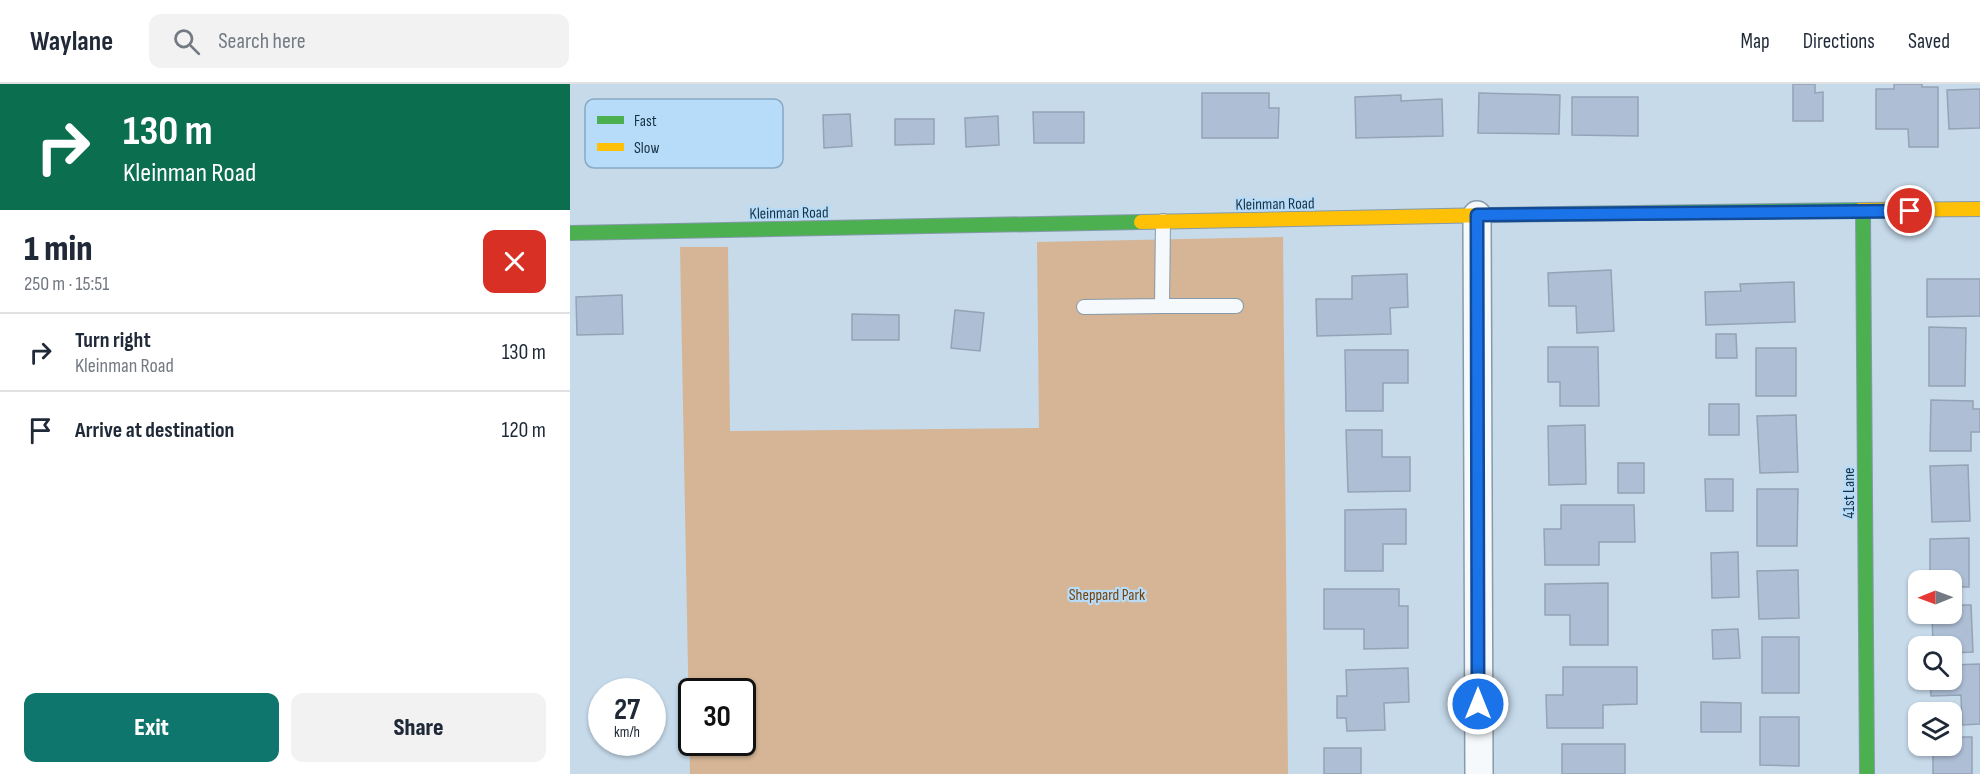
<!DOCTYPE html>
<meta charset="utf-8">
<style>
body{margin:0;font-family:"Sofia Sans Condensed",sans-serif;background:#f2f2f3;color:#1f2937;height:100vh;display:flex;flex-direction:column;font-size:22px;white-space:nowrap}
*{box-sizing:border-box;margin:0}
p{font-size:20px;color:#747a83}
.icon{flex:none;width:33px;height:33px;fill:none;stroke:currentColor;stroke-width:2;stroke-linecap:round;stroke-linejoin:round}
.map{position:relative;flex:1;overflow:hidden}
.details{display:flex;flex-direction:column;background:#fff;width:570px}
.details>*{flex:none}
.guide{background:#0b6e4f;color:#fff;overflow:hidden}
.needle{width:39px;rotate:269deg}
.buttons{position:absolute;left:1338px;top:486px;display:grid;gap:12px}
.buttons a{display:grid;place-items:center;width:54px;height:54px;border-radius:12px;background:#fff;box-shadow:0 2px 4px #0004;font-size:30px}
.speed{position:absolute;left:18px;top:594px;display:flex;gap:12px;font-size:30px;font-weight:700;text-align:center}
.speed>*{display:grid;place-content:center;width:78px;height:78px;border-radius:50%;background:#fff;box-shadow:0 2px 4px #0004;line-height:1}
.speed small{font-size:15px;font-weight:400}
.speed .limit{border:3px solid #111;border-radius:9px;background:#fff;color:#111}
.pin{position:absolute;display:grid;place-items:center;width:51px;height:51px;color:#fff;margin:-26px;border:3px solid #fff;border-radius:50%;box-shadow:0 2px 6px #0007}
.me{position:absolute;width:66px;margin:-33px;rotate:0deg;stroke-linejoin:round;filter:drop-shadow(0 0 4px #0008)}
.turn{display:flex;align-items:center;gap:21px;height:126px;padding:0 24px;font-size:27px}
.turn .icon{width:78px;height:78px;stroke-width:2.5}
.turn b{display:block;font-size:42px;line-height:51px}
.round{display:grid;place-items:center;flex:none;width:63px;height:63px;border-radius:12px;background:#f2f2f3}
.overview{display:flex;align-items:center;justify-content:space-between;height:102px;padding:0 24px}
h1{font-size:36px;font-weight:800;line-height:45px}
.action{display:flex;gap:12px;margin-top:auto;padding:12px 24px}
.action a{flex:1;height:69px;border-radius:12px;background:#0f766e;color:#fff;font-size:24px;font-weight:800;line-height:69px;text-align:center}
.action a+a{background:#f2f2f3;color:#1f2937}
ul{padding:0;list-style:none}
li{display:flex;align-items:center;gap:18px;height:78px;padding:0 24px;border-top:2px solid #e0e1e3}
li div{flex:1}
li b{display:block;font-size:22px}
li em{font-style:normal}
header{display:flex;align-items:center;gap:36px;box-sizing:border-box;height:84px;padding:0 30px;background:#fff;border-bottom:2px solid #e0e1e3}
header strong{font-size:28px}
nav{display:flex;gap:33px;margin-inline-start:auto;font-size:21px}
.search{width:420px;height:54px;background:#f2f2f3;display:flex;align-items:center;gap:15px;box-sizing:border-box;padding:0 21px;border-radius:12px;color:#747a83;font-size:22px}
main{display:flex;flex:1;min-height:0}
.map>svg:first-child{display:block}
.green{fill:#d5b595;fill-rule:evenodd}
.building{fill:#adbed5;stroke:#94a3b5;stroke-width:1.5}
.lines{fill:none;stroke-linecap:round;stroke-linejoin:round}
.lane-casing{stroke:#859aaa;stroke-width:16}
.street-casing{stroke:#859aaa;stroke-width:30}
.fast-casing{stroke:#859aaa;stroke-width:16}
.slow-casing{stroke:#859aaa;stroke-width:16}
.lane{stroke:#f6f9fc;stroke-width:14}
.street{stroke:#f6f9fc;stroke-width:27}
.fast{stroke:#4caf50;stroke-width:14}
.slow{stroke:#ffc107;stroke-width:14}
.route-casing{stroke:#114b97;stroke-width:15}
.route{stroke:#1a73e8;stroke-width:10}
.labels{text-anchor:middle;stroke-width:4.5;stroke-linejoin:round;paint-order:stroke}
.street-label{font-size:16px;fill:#173144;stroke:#b7dcf9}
.park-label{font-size:16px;fill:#74430c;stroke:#b7dcf9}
.key{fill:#b7dcf9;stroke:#87a9c3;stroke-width:1.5}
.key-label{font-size:16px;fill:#173144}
</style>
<header>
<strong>Waylane</strong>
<div class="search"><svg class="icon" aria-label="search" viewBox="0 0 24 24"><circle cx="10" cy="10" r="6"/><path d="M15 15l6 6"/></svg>Search here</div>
<nav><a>Map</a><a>Directions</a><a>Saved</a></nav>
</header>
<main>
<section class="details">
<div class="guide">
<div class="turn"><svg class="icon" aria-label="right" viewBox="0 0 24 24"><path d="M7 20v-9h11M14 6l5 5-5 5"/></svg><div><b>130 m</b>Kleinman Road</div></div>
</div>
<div class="overview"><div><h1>1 min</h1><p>250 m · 15:51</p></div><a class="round" style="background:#d93025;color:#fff"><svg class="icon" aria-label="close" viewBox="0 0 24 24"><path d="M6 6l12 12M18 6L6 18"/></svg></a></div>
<ul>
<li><svg class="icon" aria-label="right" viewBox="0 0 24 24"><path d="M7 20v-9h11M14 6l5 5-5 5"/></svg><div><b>Turn right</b><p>Kleinman Road</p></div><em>130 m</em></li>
<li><svg class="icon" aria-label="arrive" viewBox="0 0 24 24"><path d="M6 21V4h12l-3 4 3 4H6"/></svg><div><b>Arrive at destination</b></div><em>120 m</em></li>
</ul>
<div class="action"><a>Exit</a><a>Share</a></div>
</section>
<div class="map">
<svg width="1410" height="690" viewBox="0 0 1410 690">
<rect width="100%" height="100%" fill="#c6daea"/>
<path class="green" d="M 713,153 L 718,690 L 120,690 L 110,163 L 158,163 L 160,347 L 469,344 L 467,158 ZM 122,608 L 172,608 L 172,658 L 122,658 Z"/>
<g class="building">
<polygon points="1223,0 1245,0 1245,9 1253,8 1253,37 1223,37"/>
<polygon points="1324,0 1352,0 1352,3 1368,3 1368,63 1339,63 1338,45 1306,45 1306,5 1324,5"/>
<polygon points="1410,5 1410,44 1379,45 1377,6"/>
<polygon points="632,9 699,9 699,24 709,24 708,54 632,54"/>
<polygon points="909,9 990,11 989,50 908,49"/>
<polygon points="831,11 831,17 872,15 873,52 786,54 785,13"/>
<polygon points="1002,13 1068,13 1068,52 1002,51"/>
<polygon points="463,28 514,28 514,59 464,59"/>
<polygon points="280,30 282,62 254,64 253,31"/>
<polygon points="428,32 429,61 396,63 395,34"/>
<polygon points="325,35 364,35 364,60 325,61"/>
<polygon points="1041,186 1044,247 1007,249 1006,222 979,222 978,189"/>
<polygon points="837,190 838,223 820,224 821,250 747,252 746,215 782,215 782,192"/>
<polygon points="1357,195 1410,195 1410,232 1357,233"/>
<polygon points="1224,198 1225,238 1136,241 1135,208 1171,207 1170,200"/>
<polygon points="52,211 53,250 7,251 6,213"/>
<polygon points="385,226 414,229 410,267 381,264"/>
<polygon points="282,230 329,231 329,256 282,256"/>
<polygon points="1359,243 1396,244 1395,302 1359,302"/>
<polygon points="1146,250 1166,250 1167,274 1146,274"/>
<polygon points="978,263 1028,263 1029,322 990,322 990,298 978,298"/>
<rect x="1186" y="264" width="40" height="48"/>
<polygon points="775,266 838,266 838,299 813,299 813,327 776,327"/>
<polygon points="1361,316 1403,317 1403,325 1410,325 1410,348 1401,348 1401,367 1360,367"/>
<rect x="1139" y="320" width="30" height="31"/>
<polygon points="1226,331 1228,388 1190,389 1187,332"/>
<polygon points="1015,341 1016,400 979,401 978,342"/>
<polygon points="776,346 812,346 812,373 840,373 840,407 778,408"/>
<rect x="1048" y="379" width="26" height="30"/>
<polygon points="1398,381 1400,437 1362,438 1360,382"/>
<polygon points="1135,395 1163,395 1163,427 1136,427"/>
<polygon points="1187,405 1228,405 1227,462 1187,462"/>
<polygon points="991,421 1064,421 1065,458 1029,458 1029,481 975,481 974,445 991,445"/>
<polygon points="836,425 836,460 813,460 813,487 775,487 775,426"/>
<polygon points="1399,454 1399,503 1382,503 1382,496 1360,496 1360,455"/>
<polygon points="1168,468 1169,513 1142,514 1141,469"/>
<polygon points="1228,486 1229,534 1189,535 1187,487"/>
<polygon points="1038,499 1038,561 1000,561 1000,531 975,531 975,500"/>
<polygon points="754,505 829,505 829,522 838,522 838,564 794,565 794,545 754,545"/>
<polygon points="1382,521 1401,521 1403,568 1382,569 1382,562 1363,562 1362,530 1382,530"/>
<polygon points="1168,545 1170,574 1143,575 1142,546"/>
<rect x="1192" y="553" width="37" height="56"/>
<polygon points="1410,580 1410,640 1392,641 1391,611 1361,612 1360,596 1382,596 1382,581"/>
<polygon points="993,583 1067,583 1067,620 1033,621 1033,644 977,644 976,611 993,611"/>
<polygon points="838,584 839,618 814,619 815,646 777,647 776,634 767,634 767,612 777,612 776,586"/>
<polygon points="1131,618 1171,619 1171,648 1131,648"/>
<polygon points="1190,633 1229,633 1229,682 1190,681"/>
<polygon points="1382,653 1402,653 1402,690 1363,690 1363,662 1382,662"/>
<rect x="992" y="660" width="63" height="30"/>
<rect x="754" y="664" width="37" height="26"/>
</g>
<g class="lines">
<g class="lane-casing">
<g id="lane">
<polyline points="592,222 666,222"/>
<polyline points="514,223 592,222 593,137"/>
</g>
</g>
<g class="street-casing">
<polyline id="street" points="907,131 909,690"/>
</g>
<g class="fast-casing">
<g id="fast">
<polyline points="1293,128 1297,690"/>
<polyline points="922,131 1290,126"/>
<polyline points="0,149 571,138"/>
</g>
</g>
<g class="slow-casing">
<g id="slow">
<polyline points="1290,126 1410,125"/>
<polyline points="571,138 922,131"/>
</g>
</g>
<use href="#lane" class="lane"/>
<use href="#street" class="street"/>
<use href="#fast" class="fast"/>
<use href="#slow" class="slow"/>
</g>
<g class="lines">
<g class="route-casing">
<polyline id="route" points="908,620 907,131 1340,127"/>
</g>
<use href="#route" class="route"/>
</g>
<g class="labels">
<g class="street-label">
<text transform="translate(705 119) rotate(-1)" y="6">Kleinman Road</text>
<text transform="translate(219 128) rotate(-1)" y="6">Kleinman Road</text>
<text transform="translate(1278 409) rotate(-90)" y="6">41st Lane</text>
</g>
<g class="park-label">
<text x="537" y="516">Sheppard Park</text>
</g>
</g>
<rect x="15" y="15" width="198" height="69" rx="9" class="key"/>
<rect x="27" y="32" width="27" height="8" fill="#4caf50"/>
<rect x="27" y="59" width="27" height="8" fill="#ffc107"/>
<g class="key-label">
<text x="64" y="42">Fast</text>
<text x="64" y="69">Slow</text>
</g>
</svg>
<div class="buttons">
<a><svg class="needle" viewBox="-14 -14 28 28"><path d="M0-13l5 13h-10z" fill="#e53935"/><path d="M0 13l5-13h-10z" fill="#747a83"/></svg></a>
<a><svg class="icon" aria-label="search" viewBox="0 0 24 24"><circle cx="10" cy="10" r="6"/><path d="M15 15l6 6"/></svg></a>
<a><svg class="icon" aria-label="layers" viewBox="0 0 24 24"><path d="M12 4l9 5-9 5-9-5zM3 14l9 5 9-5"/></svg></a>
</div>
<div class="speed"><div>27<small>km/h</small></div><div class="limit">30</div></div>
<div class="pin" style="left:1340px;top:127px;background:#d93025"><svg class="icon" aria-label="arrive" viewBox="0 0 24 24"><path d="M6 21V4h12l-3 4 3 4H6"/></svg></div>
<svg class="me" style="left:908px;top:620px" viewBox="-20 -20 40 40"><circle r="17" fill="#1a73e8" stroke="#fff" stroke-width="3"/><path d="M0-11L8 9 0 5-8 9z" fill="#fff"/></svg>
</div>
</main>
